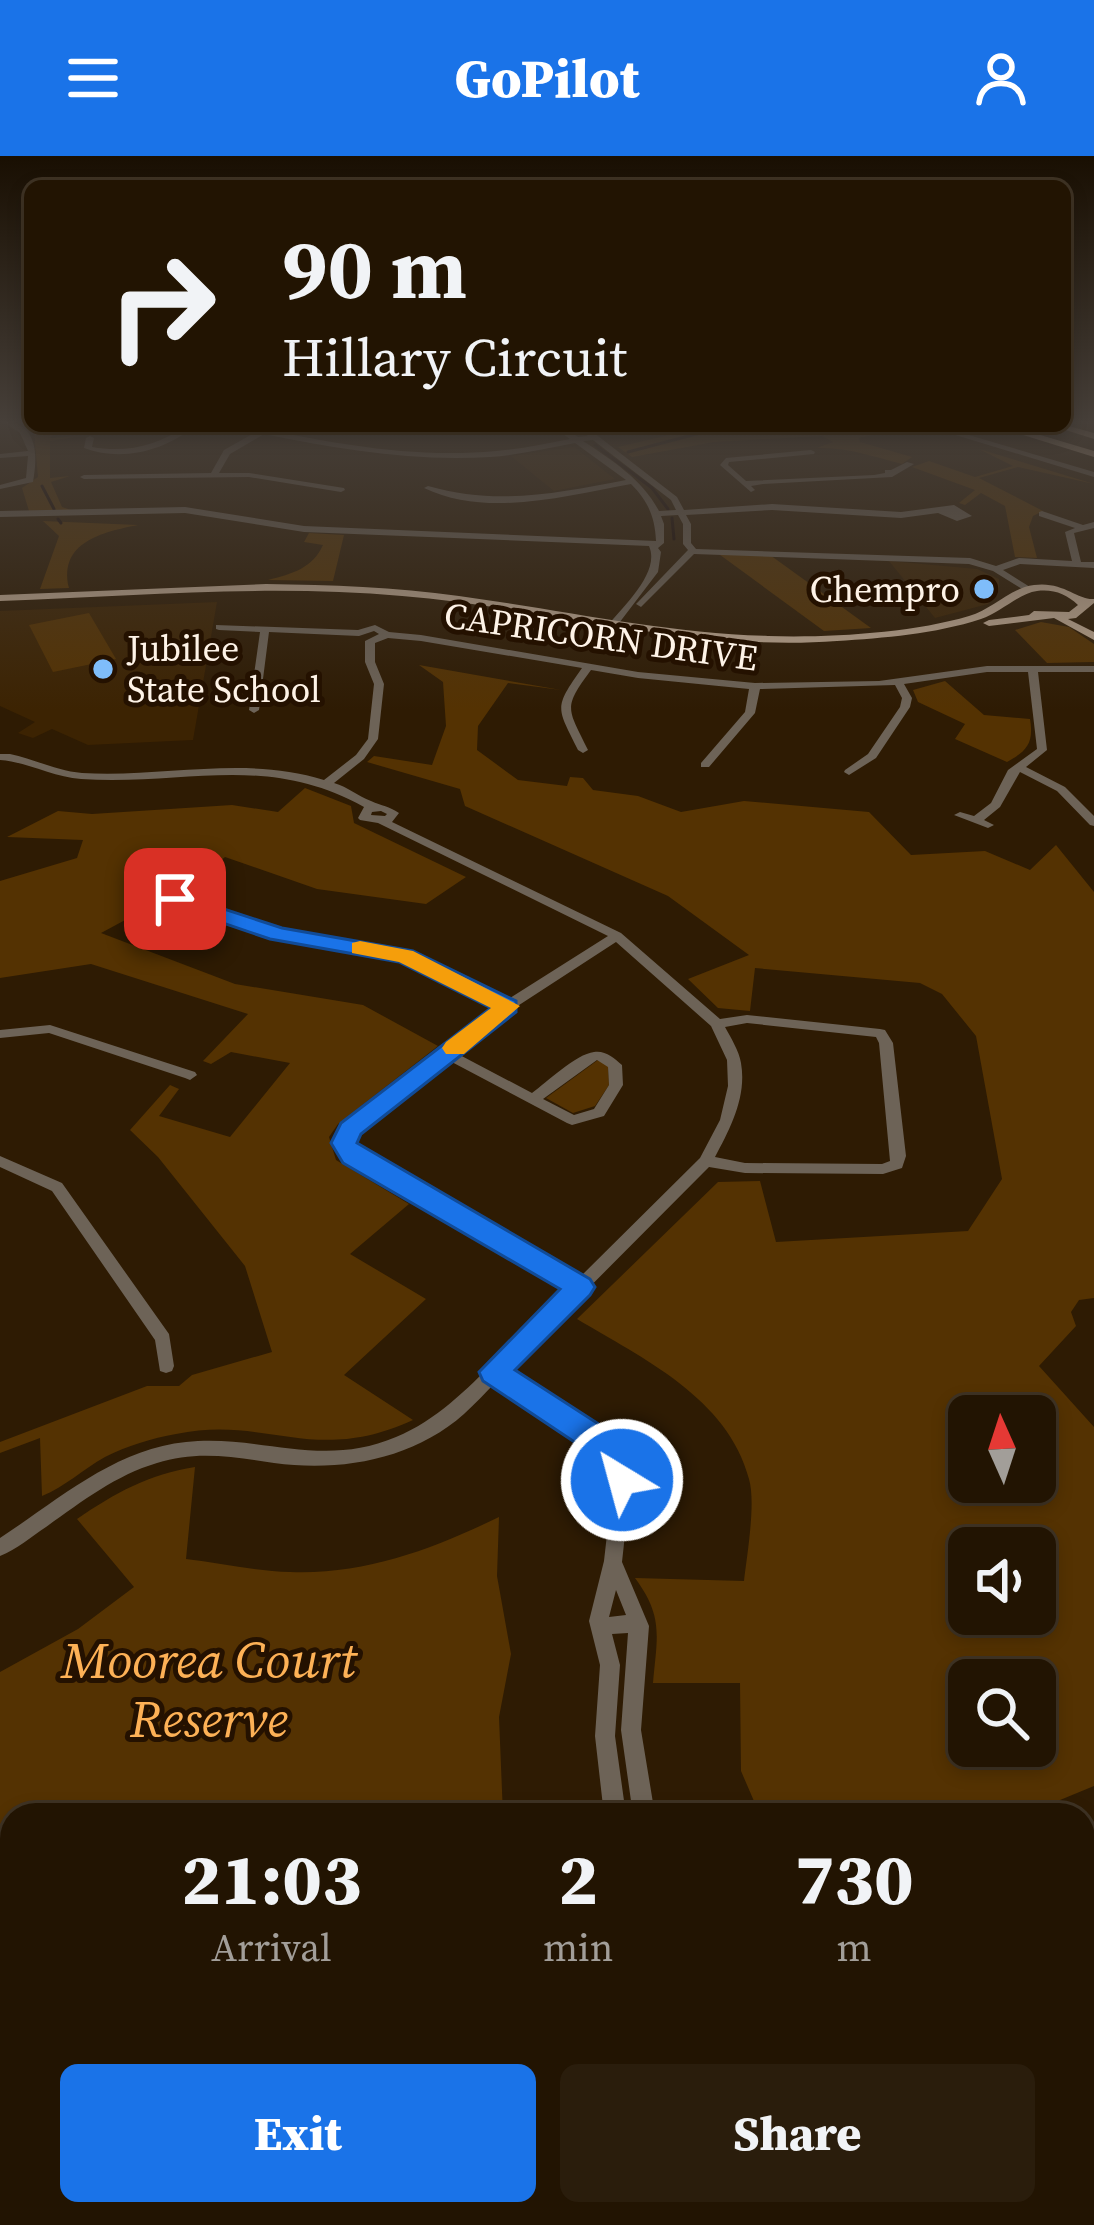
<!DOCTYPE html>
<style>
body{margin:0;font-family:"Source Serif 4",serif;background:#2a1d0c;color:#f1f3f6;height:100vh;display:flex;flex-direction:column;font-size:45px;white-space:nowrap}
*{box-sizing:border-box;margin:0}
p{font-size:39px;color:#a29e99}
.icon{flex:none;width:66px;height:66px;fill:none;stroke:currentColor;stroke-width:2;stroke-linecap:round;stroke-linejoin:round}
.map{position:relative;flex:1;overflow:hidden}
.sheet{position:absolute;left:0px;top:1647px;width:1095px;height:423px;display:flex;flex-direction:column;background:#221402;border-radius:36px 36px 0 0;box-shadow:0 6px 18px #0003,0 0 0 3px #3f3324}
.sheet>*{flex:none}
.banner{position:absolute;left:24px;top:24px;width:1047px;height:252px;border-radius:18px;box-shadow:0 6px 18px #0003,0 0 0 3px #3f3324;background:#221402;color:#f1f3f6;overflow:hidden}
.needle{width:78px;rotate:357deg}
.controls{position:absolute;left:948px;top:1239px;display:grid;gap:24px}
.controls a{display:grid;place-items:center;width:108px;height:108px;border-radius:18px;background:#221402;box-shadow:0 6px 18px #0003,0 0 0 3px #3f3324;font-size:60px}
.pin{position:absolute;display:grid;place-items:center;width:102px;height:102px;color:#fff;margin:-51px;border-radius:24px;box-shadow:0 6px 18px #0006}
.me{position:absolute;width:132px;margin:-66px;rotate:323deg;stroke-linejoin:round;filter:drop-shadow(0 0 9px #0008)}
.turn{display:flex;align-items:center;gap:42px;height:252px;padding:0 60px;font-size:54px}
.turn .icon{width:156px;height:156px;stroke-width:2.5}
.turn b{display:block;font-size:84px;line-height:102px}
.eta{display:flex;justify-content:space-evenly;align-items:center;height:204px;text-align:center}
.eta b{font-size:72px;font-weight:800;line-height:84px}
.primary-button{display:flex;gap:24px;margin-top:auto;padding:24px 60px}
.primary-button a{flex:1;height:138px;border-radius:18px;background:#1a73e8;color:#fff;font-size:48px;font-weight:800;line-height:138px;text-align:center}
.primary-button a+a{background:#2a1d0c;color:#f1f3f6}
header{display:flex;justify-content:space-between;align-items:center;height:156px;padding:0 60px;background:#1a73e8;color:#fff;font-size:54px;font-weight:800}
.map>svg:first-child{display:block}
.built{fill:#3c2302}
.green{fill:#543202;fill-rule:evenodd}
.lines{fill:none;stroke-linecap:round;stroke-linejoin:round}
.stream{stroke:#140500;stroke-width:3}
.minor{fill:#6d6357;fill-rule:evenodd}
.major{fill:#bca68f;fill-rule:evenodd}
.highway{fill:#dcc1a5;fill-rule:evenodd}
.route{fill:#1a73e8;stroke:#114b97;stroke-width:3}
.slow{fill:#f59e0b}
.poi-dot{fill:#7fbdfa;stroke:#241100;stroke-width:4.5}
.labels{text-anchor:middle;stroke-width:10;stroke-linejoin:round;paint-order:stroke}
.far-poi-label{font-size:36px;fill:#fef3e7;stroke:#241100;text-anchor:end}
.far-street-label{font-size:36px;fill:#fef3e7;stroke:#241100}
.near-park-label{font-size:51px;font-style:italic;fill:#fdb156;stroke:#241100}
</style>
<header><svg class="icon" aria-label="menu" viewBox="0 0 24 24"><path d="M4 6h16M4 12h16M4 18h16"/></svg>GoPilot<svg class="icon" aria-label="person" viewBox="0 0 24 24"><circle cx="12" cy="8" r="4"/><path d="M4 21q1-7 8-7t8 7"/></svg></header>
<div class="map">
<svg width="1094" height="2069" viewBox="0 0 1094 2069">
<rect width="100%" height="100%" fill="#2e1b03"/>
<g class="built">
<polygon points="574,291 615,323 554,335 511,300"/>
<polygon points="889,405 977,413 999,423 999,434 988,448 935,462"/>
<polygon points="217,446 193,584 88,589 52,573 33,582 18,577 35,566 0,550 0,455"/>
</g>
<g class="green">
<polygon points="46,270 62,270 50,282 81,280 50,285 50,322 70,320 51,326 62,351 71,354 29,355 22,332 38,321 34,275"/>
<path d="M 682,270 L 868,270 L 881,277 L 859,282 L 860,286 L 912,301 L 902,308 C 872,300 846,291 817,292 L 833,286 L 822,280 L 714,286 L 632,301 L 618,291 L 690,274 Z"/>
<polygon points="979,293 1094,328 1018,311 979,322 1043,355 1033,360 1029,371 1037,402 1015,401 1005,350 981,337 965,349 959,347 975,334 912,311 929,305 975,321 1013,310"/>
<path d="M 43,365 L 138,369 C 103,376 58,386 69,432 L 40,433 L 59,380 Z"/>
<path d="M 309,377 L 344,379 L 333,425 L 268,424 C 292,418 313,412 323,389 L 304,386 Z"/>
<polygon points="716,396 770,399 871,472 824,475"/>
<polygon points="89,457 116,503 53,516 29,469"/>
<polygon points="1041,466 1069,471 1094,488 1094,506 1047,507 1015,474"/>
<path d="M 419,509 L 561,534 L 508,527 L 478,570 L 477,594 L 518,624 L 567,630 L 570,621 L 583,622 L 593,634 L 638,640 L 681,656 L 744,645 L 869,656 L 911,699 L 985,695 L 1030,714 L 1056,689 L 1094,736 L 1094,1142 L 1079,1144 L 1071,1156 L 1076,1170 L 1039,1210 L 1094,1271 L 1094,1630 L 1031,1656 L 1032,1659 L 760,1659 L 741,1615 L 740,1527 L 653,1527 C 657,1481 664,1461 635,1422 L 744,1425 C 747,1399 756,1347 749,1323 C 728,1242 642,1202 577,1163 L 718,1026 L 760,1025 L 776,1086 L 968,1075 L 1002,1023 L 976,880 L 942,838 L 920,827 L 755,812 L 750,855 L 718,852 L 688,823 L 749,799 L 668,740 L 465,650 L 460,633 L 367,606 L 374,600 L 432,609 L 446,570 L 443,526 ZM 969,1260 L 1035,1260 L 1035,1326 L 969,1326 ZM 969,1392 L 1035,1392 L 1035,1458 L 969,1458 ZM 969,1524 L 1035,1524 L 1035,1590 L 969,1590 Z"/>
<path d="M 945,525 L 984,559 L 1030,563 C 1034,587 1027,595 1007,606 L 955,583 L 965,568 L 918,546 L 913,534 Z"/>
<path d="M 305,632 L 351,650 L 354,667 L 466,721 L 426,748 L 317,733 L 225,701 L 189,731 L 157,736 L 152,742 L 155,748 L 101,777 L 235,828 L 363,849 L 438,890 L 338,968 L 329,981 L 336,1004 L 409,1048 L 350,1098 L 426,1143 L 344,1219 L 413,1264 C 313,1310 268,1259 176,1278 C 152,1282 127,1290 105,1301 C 83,1313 65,1331 42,1340 L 40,1282 L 0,1297 L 0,1286 L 147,1230 L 179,1230 L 192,1219 L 272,1196 L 245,1110 L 158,1001 L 130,974 L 170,929 L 179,933 L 159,960 L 230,981 L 290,907 L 231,896 L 211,908 L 203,905 L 248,858 L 91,808 L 0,822 L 0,725 L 77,702 L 83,684 L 7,681 L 58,655 L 92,658 L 232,649 L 278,656 Z"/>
<polygon points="598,904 608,908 609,929 595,950 573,957 546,942"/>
<path d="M 195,1311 L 186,1403 C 220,1407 256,1415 290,1416 C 365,1419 433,1393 499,1361 L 497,1420 L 511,1498 L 499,1561 L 503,1659 L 12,1659 L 12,1918 L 0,1925 L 0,1516 L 78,1473 L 134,1431 L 77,1363 C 115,1337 149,1318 195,1311 Z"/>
<polygon points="1083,1725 1094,1739 1094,2069 1068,2069 1061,2058 1083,2058"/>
<polygon points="148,2058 727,2058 734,2069 148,2069"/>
</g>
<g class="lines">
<g class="stream">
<polyline points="595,289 652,332 668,353"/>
<polyline points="628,296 723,271"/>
<polyline points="42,330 54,353"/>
<polyline points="672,362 674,383"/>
<polyline points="58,363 61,367"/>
</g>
<g class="minor">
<path d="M 2,265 C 38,266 38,299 33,326 L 0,333 L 0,329 L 26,322 L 28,300 L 0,302 L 0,298 L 28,295 L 20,277 Z"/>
<path d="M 186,270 L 195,270 C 164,295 122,306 84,292 L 86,282 L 90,280 L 94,282 L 92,291 C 127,297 157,290 186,270 Z"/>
<path d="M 234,270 L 249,270 C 330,287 413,303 496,295 C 521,293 545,288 570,283 L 552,270 L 561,270 L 578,281 L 588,280 L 576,270 L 585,270 L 677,341 L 684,354 L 772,348 L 901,356 L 954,349 L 972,360 L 957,365 L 938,357 L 901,362 L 772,354 L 686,359 L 691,368 L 691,387 L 696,393 L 970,402 L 996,410 L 1019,402 L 1072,405 L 1065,376 L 1075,372 L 1039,360 L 1039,356 L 1042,355 L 1083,369 L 1094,366 L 1094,372 L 1074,377 L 1081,406 L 1094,406 L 1094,412 L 1020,408 L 1003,414 L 1030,431 L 1030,435 L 1027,436 L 993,415 L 969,408 L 694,398 L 641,451 L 636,448 L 638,446 L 688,394 L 683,388 L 683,368 L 678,359 L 661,360 L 664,368 L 664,387 L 658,392 L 661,396 L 658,416 L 613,475 L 610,476 L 605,473 C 622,451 661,417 649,390 L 304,376 L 185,357 L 0,361 L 0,355 L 185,351 L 304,370 L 656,385 C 655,361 648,345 631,328 C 565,340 487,362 424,332 L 428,330 C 498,350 557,337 626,324 L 575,287 C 547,292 519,299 490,301 C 414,306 338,293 264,278 L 230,298 L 219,317 L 249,317 L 344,332 L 345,334 L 341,336 L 249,321 L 84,323 L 80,321 L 84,319 L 211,317 L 224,294 L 256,276 ZM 593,284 L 671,344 L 676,354 L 659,355 C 643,324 612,304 583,285 Z"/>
<polygon points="926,270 938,270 1094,316 1094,321"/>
<polygon points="811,294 815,296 814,298 729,306 728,309 746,325 874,319 885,317 885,314 891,314 907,306 914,308 892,321 763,328 751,330 755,334 751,336 720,309 726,302"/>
<path d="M 216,469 L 358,474 L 375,469 L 389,476 L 421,479 L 638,516 L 755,527 L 879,525 L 987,510 L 1094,510 L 1094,516 L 1038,516 L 1047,594 L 1026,611 L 1065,631 L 1094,660 L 1094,670 L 1090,669 L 1057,635 L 1020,616 L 1000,651 L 984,664 L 994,669 L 988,672 L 954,659 L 960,656 L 974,660 L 991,647 L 1008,614 L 1037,593 L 1028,516 L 987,516 L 904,528 L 912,542 L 910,551 L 876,602 L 849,619 L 844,616 L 845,614 L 868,598 L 900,551 L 902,542 L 895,529 L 760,533 L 755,557 L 709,611 L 701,611 L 701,607 L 745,556 L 749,533 L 638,522 L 591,514 C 562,553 568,552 588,594 L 583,597 L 578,594 C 557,551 553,553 582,512 L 421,485 L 388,482 L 375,487 L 375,506 L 384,528 L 378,583 L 364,603 L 334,627 C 348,631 358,640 371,645 C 382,650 389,650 399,657 L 392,666 L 621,777 L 720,863 L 747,859 L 880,873 L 885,874 L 893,887 L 906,1000 L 902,1012 L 883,1018 L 745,1017 L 709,1011 L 506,1215 L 606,1281 L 631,1324 L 622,1406 L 649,1470 L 641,1574 L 655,1659 L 633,1659 L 621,1574 L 628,1477 L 612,1478 L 620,1509 L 615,1580 L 626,1659 L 604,1659 L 595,1580 L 600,1509 L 589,1465 L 604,1405 L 613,1325 L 594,1291 L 496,1226 C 485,1237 475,1248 464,1258 C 412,1304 340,1316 274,1307 C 235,1301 196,1294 157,1307 C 116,1319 81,1346 46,1371 C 31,1381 17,1393 0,1400 L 0,1382 C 58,1344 115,1293 186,1286 C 260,1278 321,1313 396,1281 C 437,1264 466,1234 497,1203 C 521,1180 545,1156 569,1132 L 348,1004 L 337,987 L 345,969 L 499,851 L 402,803 L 274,781 L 169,743 L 175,739 L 179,740 L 280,775 L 409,797 L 507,844 L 608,780 L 378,667 L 360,664 L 358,662 L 364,651 C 265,596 185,630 81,623 C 53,621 28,606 0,604 L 0,598 L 10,598 C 34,603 57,615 82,617 C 163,622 245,599 324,624 L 356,599 L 368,583 L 374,528 L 365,506 L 365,485 L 379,478 L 374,475 L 359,480 L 269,476 L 259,554 L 254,557 L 249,554 L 260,476 L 219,474 L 216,473 ZM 381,655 L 387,658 L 385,660 L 371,659 L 372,656 ZM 616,786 L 711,870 L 727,904 L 728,930 L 720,964 L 700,1002 L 578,1123 L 358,996 L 351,987 L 356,976 L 448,904 L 567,967 L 572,969 L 604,960 L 623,929 L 622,909 C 614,902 605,894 594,896 C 576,898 547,926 532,937 L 456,897 L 513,853 ZM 747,867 L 876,881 L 879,887 L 890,1005 L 882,1008 L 745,1007 L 715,1001 C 730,973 747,941 741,907 C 739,895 731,882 725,871 ZM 597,904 L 608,911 L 609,929 L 594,953 L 574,959 L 543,943 ZM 616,1434 L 626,1459 L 609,1461 Z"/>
<polygon points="50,869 195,916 197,919 190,924 185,922 49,877 0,882 0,874"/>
<polygon points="0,1000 62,1027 169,1178 174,1210 172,1215 166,1217 160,1215 155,1184 52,1035 0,1011"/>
<polygon points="12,2047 12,2058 28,2058 29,2069 3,2069 4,2058 7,2049"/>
<polygon points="875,2058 903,2058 909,2069 880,2069"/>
</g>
<path class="major" d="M 266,428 C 331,429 395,431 459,440 C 562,454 664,477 768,480 C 828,482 912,477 969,460 C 993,453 1010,432 1034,429 C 1063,425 1077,444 1094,443 L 1094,447 L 1076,462 L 1068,463 L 1094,476 L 1094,484 L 1054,462 L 989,470 L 983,467 L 989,464 L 1029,459 L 1034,455 L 1069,456 L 1078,449 C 1066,438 1054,433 1037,435 C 1019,437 1000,457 981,463 C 935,478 884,482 837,485 C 690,496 547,452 402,440 C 268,428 134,440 0,445 L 0,439 Z"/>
<g class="highway">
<polygon points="1065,269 1094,277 1094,283 1053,270"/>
<polygon points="994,270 1010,270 1094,295 1094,301"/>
</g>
</g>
<linearGradient id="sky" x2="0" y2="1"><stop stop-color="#190f02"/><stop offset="0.48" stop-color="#463f39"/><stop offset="1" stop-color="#463f39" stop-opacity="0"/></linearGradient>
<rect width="1094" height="554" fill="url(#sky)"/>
<polygon class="route" points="175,737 282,772 413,795 516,845 516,856 361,978 357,987 590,1123 595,1131 590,1139 515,1214 611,1276 638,1324 634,1333 622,1337 611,1333 588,1295 483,1225 479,1216 560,1133 343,1007 331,987 341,967 491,852 399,806 270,783 167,748 164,743"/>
<polygon class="slow" points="360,785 413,795 520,850 464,898 446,898 442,892 446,886 491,852 399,806 352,797 352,787"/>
<g class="poi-dot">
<circle cx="984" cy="433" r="12"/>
<circle cx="103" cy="513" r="12"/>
</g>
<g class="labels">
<g class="far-poi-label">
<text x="960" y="446">Chempro</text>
<text x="127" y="505" text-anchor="start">Jubilee<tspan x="127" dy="41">State School</tspan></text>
</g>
<g class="far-street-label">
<text transform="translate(601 480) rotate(8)" y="13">CAPRICORN DRIVE</text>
</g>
<g class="near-park-label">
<text x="209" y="1522">Moorea Court<tspan x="209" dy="59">Reserve</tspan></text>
</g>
</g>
</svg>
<div class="controls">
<a><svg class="needle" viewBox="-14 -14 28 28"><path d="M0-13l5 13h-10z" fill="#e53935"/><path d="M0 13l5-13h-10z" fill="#a29e99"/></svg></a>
<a><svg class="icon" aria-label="sound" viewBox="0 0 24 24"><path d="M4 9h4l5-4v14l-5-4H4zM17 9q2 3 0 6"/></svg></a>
<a><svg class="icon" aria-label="search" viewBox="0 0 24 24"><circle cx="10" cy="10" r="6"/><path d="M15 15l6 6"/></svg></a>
</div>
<div class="pin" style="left:175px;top:743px;background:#d93025"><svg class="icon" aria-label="arrive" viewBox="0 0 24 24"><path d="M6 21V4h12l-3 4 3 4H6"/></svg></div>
<svg class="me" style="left:622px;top:1324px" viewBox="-20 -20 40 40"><circle r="17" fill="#1a73e8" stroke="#fff" stroke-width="3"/><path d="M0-11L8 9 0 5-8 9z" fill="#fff"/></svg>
<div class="banner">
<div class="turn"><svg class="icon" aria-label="right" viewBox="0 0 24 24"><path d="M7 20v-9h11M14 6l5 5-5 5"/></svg><div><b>90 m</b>Hillary Circuit</div></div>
</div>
<section class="sheet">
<div class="eta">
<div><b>21:03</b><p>Arrival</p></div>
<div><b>2</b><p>min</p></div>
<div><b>730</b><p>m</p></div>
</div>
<div class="primary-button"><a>Exit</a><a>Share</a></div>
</section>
</div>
